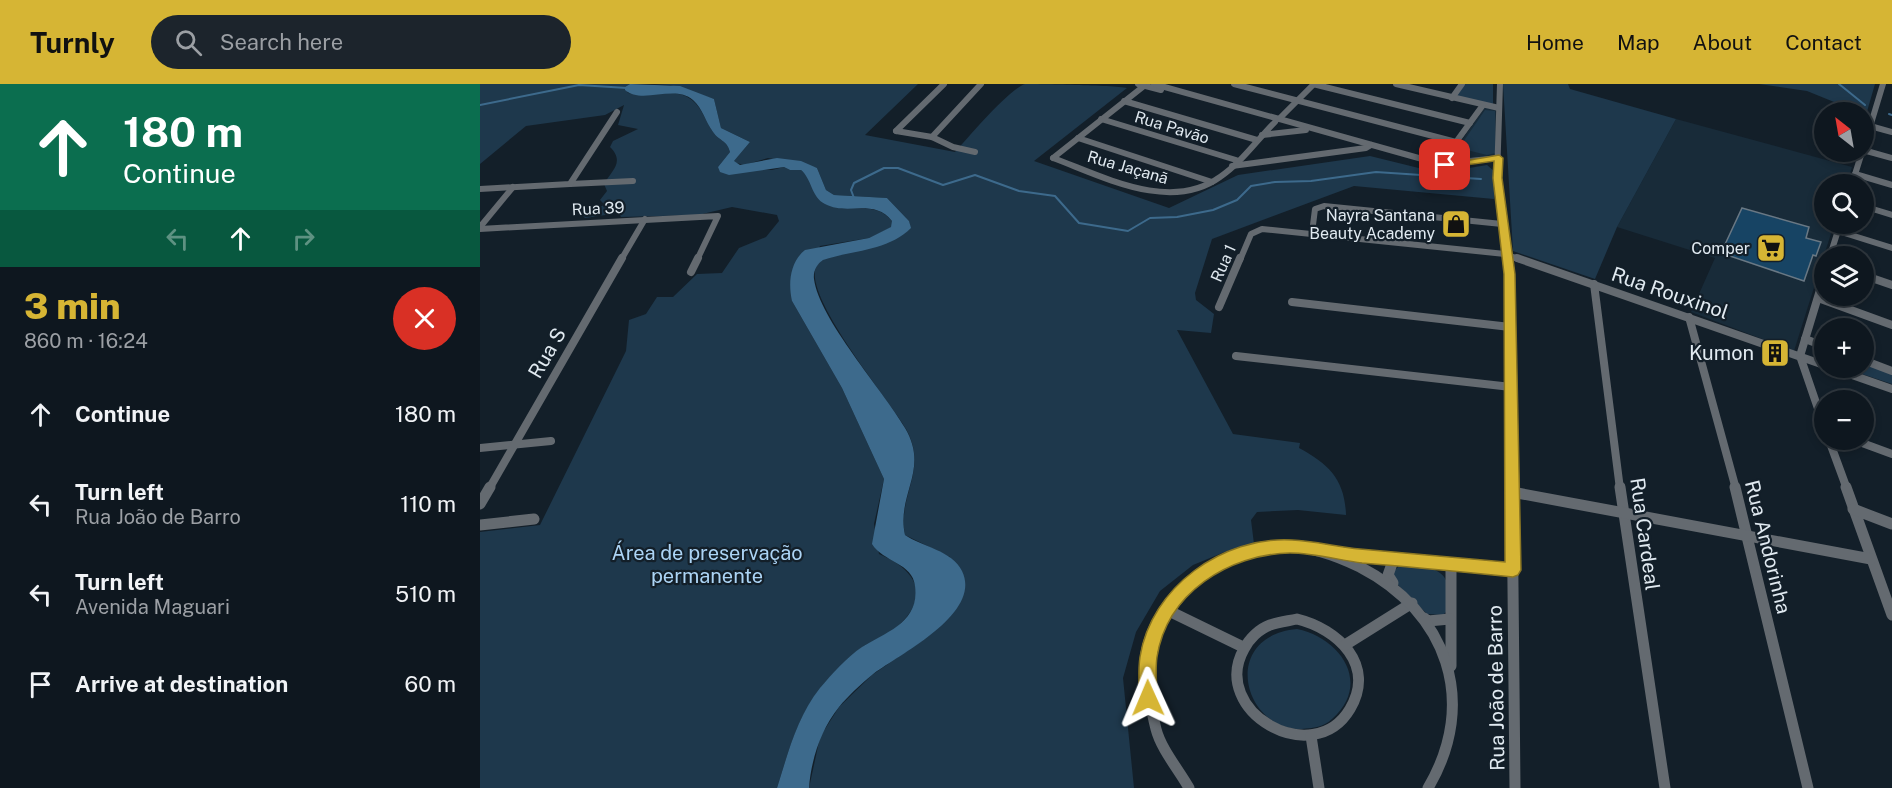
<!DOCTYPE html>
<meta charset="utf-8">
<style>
body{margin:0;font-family:"Public Sans",sans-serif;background:#1c242c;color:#f1f3f6;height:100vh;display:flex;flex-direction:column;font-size:22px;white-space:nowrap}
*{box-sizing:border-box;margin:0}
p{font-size:20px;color:#9b9fa4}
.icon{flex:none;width:33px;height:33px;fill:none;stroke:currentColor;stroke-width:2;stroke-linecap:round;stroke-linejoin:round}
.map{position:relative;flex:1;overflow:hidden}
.side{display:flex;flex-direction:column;background:#0e171f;width:480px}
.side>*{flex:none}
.hud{background:#0b6e4f;color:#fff;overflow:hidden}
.needle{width:39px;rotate:329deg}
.controls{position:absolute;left:1334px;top:18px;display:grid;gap:12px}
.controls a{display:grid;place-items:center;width:60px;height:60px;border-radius:50%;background:#0e171f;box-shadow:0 3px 9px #0003,0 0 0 2px #2e363d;font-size:30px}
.pin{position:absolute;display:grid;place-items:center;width:51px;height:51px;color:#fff;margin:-26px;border-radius:12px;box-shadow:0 3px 9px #0006}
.me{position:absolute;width:66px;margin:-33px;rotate:359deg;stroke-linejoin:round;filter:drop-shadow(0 0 4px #0008)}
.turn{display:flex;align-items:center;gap:21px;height:126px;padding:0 24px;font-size:27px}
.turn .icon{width:78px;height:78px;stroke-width:2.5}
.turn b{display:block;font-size:42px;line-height:51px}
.lanes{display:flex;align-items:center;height:57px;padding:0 24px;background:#0003;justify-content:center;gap:30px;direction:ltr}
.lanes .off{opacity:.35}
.round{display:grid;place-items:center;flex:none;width:63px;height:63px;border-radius:32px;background:#1c242c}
.summary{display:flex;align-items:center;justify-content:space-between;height:102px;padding:0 24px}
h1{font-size:36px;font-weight:800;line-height:45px;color:#d6b534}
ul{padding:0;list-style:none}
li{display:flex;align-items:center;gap:18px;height:90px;padding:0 24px}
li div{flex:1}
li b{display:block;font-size:22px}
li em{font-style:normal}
header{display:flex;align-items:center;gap:36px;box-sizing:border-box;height:84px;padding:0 30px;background:#d6b534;color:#111}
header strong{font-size:28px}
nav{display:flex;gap:33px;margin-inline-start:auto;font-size:21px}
.search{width:420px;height:54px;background:#1c242c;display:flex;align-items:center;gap:15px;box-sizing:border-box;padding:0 21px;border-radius:33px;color:#9b9fa4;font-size:22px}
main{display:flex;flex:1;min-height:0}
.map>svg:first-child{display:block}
.built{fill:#182b39}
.green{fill:#1e384c}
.water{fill:#3d6a8c}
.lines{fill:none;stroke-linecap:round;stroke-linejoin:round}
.stream{stroke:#3d6a8c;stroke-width:2}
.building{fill:#174464;stroke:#697884;stroke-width:1.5}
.minor-far2{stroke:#646a70;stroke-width:6}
.minor-far1{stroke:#646a70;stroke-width:8}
.minor{stroke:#646a70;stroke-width:11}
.route{fill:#d6b534;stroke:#8b7622;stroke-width:1.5}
.labels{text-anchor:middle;stroke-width:4.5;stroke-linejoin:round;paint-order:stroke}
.far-street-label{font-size:16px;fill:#e1eaf1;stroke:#131f29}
.far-poi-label{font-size:16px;fill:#e1eaf1;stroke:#131f29;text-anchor:end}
.street-label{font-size:20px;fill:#e1eaf1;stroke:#131f29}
.poi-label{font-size:20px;fill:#e1eaf1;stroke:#131f29;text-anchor:end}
.park-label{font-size:20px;fill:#acd4f5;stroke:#131f29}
</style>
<header>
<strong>Turnly</strong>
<div class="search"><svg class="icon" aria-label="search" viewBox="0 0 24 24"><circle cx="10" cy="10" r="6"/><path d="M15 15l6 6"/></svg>Search here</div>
<nav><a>Home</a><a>Map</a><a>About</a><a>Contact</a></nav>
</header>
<main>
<section class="side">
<div class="hud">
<div class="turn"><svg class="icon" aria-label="ahead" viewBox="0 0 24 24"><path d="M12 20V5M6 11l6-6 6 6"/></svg><div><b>180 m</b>Continue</div></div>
<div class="lanes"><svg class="icon off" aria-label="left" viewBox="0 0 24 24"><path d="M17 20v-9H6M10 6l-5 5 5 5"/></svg><svg class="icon" aria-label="ahead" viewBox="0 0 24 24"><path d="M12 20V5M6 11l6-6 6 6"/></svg><svg class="icon off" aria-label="right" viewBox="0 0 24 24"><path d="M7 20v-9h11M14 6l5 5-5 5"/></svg></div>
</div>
<div class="summary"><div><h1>3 min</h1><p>860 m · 16:24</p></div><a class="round" style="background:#d93025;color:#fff"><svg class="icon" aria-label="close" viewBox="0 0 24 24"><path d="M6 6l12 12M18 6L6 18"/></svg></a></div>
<ul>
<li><svg class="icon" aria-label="ahead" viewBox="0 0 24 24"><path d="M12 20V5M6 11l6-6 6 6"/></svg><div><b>Continue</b></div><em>180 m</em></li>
<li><svg class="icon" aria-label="left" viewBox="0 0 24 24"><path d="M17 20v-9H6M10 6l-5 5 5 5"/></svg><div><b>Turn left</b><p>Rua João de Barro</p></div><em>110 m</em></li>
<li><svg class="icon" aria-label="left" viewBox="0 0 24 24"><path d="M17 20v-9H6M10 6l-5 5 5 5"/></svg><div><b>Turn left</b><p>Avenida Maguari</p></div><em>510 m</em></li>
<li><svg class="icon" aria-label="arrive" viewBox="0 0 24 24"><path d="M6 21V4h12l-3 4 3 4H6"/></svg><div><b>Arrive at destination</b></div><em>60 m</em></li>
</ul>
</section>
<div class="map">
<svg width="1412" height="704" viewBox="0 0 1412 704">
<rect width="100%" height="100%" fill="#131f29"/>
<g class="built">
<polygon points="1005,23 1016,26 1017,71 966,79"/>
<polygon points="1196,35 1372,83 1367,100 1344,100 1344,140 1354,140 1314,267 1211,228 1235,174 1137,143"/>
</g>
<g class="green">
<path d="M 0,0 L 150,0 L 145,3 L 148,9 C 167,14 195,2 212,16 C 223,25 225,37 233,48 C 239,57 247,56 250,68 L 238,83 L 292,86 L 304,83 L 310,86 L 321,86 C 339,100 327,115 359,123 C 379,127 397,119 412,137 L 412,143 L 389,154 L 340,162 L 312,217 L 362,304 L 404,395 L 394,440 L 399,470 C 442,488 450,517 412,547 C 402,555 389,557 380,565 C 365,576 352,590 341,604 C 317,633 308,669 297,704 L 0,704 L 0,448 L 60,441 L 146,267 L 149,236 L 166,230 L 177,213 L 193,213 L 217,190 L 242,189 L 259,164 L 286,153 L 299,137 L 297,131 L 252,123 L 218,131 L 141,133 L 139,129 L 105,134 L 102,131 L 105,127 L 125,121 L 120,116 L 127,107 L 124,100 C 132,86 145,78 130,63 L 133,57 L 158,45 L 138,41 L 144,21 L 125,31 L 46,42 L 0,80 Z"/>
<path d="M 169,0 L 438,0 L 385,51 L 475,68 C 489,53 528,6 545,0 C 557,0 633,1 647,4 L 554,77 L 689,124 L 758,91 L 890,72 L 959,89 L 1007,81 L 1014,87 L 1014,115 L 874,102 L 732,155 L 715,209 L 716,216 L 734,230 L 731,249 L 697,246 L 753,350 L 820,359 L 819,364 C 849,380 865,396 866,431 L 818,426 L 777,428 L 771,436 L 774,460 L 747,467 L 713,481 L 680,507 L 656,548 L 643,594 L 654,704 L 329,704 L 340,653 L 359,623 L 392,591 L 443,556 L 470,473 L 425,451 C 417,411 449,386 426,345 C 411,318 316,205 338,180 C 352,163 406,169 430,144 L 429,137 L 407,114 L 354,111 L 346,106 L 337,84 L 288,74 L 264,81 L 253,78 L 270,58 L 241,44 L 234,15 L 190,1 Z"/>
<polygon points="985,0 1013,0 1013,22 976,12"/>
<polygon points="1023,0 1088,0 1090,5 1196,35 1137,143 1115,195 1033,167"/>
<polygon points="1279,0 1395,0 1386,31 1327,7"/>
<polygon points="1005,26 1015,27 1016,69 1007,71 979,64"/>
<polygon points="1383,278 1412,289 1412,300 1364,284 1383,284"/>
<path d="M 920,481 C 934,480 963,482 967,499 C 969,508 966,519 966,528 L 963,531 L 947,530 L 916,499 L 913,488 Z"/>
<path d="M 817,545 C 861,554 892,600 852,635 C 844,643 833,644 822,645 C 762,646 740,552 817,545 Z"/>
</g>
<path class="water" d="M 150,0 L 200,2 L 234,15 L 241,44 L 270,58 L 254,77 L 260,81 L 297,74 L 321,77 L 337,84 L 346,106 L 354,111 L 407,114 L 429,137 L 431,144 C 408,167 373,166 343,176 C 337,180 333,187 334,195 C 339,235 403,306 425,344 C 450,386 416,410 425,451 C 441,462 473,467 482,487 C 503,530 418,571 392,591 C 381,600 368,612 359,623 C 341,645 331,676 329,704 L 297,704 C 308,669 317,633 340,604 C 352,590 367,573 382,563 C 406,548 440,538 435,502 C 433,479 403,478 392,460 L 404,395 L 362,304 L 312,217 C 308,199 310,178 325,166 L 389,154 L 411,143 L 412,137 C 394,114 367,132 345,120 C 331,113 332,95 321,86 L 310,86 L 304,83 L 249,91 L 240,88 L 238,83 L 250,68 C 247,56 239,57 233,48 C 225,37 223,25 213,16 C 194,0 162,21 145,6 L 145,3 Z"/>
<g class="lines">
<g class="stream">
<polyline points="1359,0 1385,21"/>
<polyline points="0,21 99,1 147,4"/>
<polyline points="1409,30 1412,31"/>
<polyline points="374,114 371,106 374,99 404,84 418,84 463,101 495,91 539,107 575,112 599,139 648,147 670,134 697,133 733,126 757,116 771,102 795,98 831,97 896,88 1001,95"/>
</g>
</g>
<polygon class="building" points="1262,124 1329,143 1326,154 1341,158 1336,172 1333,171 1324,197 1241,169"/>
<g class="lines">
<g class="minor-far2">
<polyline points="658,0 681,6"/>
<polyline points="674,0 960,80 1019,74"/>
<polyline points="754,0 976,58"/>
<polyline points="833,0 990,39"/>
<polyline points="916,0 1019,24"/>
<polyline points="1020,0 1017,94 1028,176"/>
<polyline points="972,14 982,0"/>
<polyline points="644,17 777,56"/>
<polyline points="621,35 756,76"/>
<polyline points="799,35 834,0"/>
<polyline points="1390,42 1412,48"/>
<polyline points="416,47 452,53 473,63 495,68"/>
<polyline points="416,47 464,0"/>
<polyline points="782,51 826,46"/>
<polyline points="452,53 501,0"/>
<polyline points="598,54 732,98"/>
<polyline points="1383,66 1403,0"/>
<polyline points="1383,66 1412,74"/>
<path d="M 573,74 C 622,92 690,129 740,93 C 761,79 777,56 795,38"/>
<polyline points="573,74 664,2"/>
<polyline points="960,80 1003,21"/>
<polyline points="752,82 886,64 891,61"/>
<polyline points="1375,90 1412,101"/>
<polyline points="90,100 153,97"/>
<polyline points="1372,100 1382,68"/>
<polyline points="0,105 90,100 137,28"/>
<polyline points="1383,122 1412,131"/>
<polyline points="0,143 33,103"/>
<polyline points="0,145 238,132 217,176"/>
<polyline points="1358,147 1412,164"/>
<polyline points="832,149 835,125 844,122 1022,140"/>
<polyline points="1350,172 1360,140"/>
<polyline points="141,176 165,135"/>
<polyline points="760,176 771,150 782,145 1025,170 1041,176"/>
</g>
<g class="minor-far1">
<polyline points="1028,174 1032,405"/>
<polyline points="1037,174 1344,281"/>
<polyline points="211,188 218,174"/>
<polyline points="1383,191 1412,201"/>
<polyline points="1114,200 1140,405"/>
<polyline points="1338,214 1412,241"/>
<polyline points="812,218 1030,243"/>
<polyline points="739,223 760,174"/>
<polyline points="1209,233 1256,405"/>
<polyline points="1325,255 1344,262"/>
<polyline points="756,272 1031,303"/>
<polyline points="1320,272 1344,193"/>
<polyline points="1320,272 1344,342"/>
<polyline points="1383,276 1412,287"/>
<polyline points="1352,284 1412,305"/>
<polyline points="1349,356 1367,405"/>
<polyline points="1374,356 1412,370"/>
<polyline points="0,364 71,357"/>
<polyline points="9,405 142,174"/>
</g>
<g class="minor">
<polyline points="1032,403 1035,704"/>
<polyline points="1140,403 1185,704"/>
<polyline points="1255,403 1328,704"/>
<polyline points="1366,403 1412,531"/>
<polyline points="1032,408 1391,475"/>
<polyline points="0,420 10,403"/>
<polyline points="1373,425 1412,440"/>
<polyline points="0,441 54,435"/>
<polyline points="865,470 1033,486"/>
<polyline points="971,480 971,582"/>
<polyline points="913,499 908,491 914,474"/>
<polyline points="687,526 763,563"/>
<polyline points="944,534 948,537 970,535"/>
<path d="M 817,535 C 858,545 896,581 870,625 C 833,687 729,627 764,565 C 769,555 779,545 790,541 C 799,538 808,537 817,535 Z"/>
<polyline points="865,561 932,519"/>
<polyline points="831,652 839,704"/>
<path d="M 709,704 C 699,686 681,665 676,645 C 672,629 667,606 668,591 C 672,531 715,482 771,468 C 780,466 789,462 798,462 C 829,462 853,470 880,483 C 967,528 999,618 948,704"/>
</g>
</g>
<path class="route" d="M 1019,71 L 1023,74 L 1022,94 L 1035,190 L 1041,486 L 1038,491 L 1033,493 C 983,488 932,483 882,479 C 859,476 833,469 810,469 C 749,470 687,509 677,573 C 675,586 677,601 677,614 L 674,620 L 668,623 L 662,620 L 659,614 C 659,601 658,586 660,573 C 671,503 743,452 812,456 C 835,457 857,463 880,465 C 928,469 977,474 1025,478 L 1024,190 L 1013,94 L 1014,77 L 965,84 L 961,81 Z"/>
<defs>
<g id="shop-square" transform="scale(1.5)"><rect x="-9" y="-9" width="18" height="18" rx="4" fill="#d6b534" stroke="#131f29"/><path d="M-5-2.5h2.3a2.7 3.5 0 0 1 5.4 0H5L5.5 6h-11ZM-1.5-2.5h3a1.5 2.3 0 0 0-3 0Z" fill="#111"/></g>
<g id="supermarket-square" transform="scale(1.5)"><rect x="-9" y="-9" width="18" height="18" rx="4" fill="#d6b534" stroke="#131f29"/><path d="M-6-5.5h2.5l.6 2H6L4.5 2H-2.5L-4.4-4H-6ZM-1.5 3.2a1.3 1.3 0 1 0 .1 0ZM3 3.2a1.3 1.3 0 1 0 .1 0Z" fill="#111"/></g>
<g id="building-square" transform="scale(1.5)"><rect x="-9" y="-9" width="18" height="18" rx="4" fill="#d6b534" stroke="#131f29"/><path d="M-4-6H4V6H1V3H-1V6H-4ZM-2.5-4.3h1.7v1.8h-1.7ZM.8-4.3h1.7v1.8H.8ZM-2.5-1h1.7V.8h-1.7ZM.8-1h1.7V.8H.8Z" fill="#111"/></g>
</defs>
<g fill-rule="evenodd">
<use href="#shop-square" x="976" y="140"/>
<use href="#supermarket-square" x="1291" y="164"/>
<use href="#building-square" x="1295" y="269"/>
</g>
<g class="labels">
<g class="far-street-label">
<text transform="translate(692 43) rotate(17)" y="6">Rua Pavão</text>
<text transform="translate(648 83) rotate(16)" y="6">Rua Jaçanã</text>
<text transform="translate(118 124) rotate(-3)" y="6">Rua 39</text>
<text transform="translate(743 179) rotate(-66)" y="6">Rua 1</text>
</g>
<g class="far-poi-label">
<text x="955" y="137">Nayra Santana<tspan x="955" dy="18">Beauty Academy</tspan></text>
<text x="1270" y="170">Comper</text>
</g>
<g class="street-label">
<text transform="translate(1190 209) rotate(19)" y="7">Rua Rouxinol</text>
<text transform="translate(67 269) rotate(-60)" y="7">Rua S</text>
<text transform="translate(1165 450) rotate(82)" y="7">Rua Cardeal</text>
<text transform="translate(1288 463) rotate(76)" y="7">Rua Andorinha</text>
<text transform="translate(1016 604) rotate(-91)" y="7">Rua João de Barro</text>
</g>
<g class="poi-label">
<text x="1274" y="276">Kumon</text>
</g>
<g class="park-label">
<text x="227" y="476">Área de preservação<tspan x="227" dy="23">permanente</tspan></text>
</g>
</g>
</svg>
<div class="controls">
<a><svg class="needle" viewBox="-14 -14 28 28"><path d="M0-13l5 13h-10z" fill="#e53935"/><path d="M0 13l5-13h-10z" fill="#9b9fa4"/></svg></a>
<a><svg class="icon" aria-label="search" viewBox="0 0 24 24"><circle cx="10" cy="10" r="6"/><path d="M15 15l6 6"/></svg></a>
<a><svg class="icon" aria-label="layers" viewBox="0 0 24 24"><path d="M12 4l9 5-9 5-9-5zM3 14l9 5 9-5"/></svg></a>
<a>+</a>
<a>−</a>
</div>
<div class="pin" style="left:965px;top:81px;background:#d93025"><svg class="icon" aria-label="arrive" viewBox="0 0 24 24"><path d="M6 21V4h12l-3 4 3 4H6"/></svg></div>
<svg class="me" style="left:668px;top:614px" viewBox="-20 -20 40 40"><path d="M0-17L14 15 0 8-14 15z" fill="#d6b534" stroke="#fff" stroke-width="4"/></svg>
</div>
</main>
